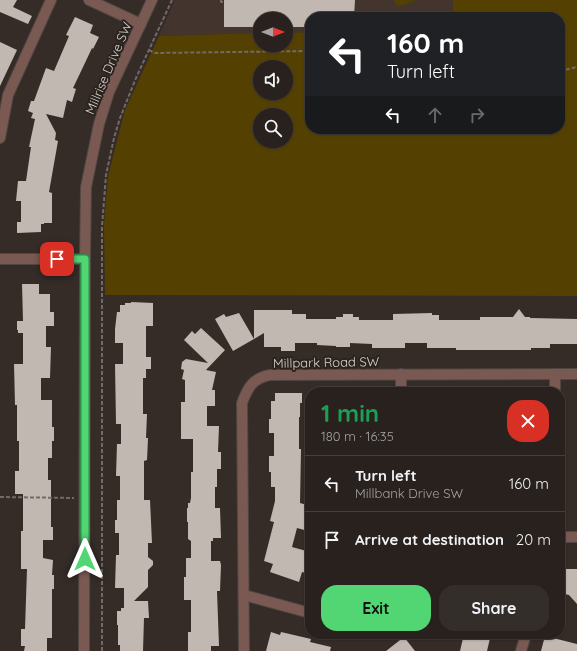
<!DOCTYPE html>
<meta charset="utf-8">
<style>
body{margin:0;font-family:Quicksand,sans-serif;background:#342e2b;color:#f1f3f6;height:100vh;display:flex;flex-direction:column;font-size:15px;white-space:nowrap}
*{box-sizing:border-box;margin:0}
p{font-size:13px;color:#a5a3a4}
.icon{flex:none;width:22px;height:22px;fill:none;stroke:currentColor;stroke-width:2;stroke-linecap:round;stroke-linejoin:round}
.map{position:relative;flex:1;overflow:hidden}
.drawer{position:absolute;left:305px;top:387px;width:260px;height:252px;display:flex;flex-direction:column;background:#28211e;border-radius:16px;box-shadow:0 1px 3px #0004,0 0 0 1px #443e3c}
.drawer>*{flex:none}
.guide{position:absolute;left:305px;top:12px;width:260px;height:122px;border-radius:16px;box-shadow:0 1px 3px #0004,0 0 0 1px #443e3c;background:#202124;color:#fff;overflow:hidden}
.needle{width:26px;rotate:90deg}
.tools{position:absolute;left:253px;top:12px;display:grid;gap:8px}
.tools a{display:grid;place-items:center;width:40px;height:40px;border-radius:50%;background:#28211e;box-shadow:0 1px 3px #0004,0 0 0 1px #443e3c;font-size:20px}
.pin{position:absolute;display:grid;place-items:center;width:34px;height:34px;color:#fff;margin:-17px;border-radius:8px;box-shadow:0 2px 6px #0006}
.me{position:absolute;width:44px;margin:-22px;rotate:0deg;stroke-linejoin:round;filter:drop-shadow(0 0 3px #0008)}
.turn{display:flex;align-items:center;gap:14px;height:84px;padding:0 16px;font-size:18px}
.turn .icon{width:52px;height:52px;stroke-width:2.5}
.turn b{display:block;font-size:28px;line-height:34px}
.lanes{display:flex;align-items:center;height:38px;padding:0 16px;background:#0003;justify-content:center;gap:20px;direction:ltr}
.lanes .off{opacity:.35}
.round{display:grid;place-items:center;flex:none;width:42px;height:42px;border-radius:16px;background:#342e2b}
.summary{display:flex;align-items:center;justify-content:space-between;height:68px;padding:0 16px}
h1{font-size:24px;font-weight:700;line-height:30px;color:#1e9e55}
.button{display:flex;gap:8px;margin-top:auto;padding:8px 16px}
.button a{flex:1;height:46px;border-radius:16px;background:#52d673;color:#111;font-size:16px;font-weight:700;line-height:46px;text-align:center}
.button a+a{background:#342e2b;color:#f1f3f6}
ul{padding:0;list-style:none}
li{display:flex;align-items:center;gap:12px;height:56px;padding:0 16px;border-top:1px solid #443e3c}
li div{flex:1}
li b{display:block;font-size:15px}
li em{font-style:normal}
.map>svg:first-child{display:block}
.built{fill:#43352d}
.green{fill:#544102;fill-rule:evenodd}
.building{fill:#c1b9b1}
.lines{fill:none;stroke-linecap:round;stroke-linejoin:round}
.minor-casing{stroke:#4f4743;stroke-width:12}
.path{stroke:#726a66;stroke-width:2;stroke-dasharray:4 2;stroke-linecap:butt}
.minor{stroke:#7a5952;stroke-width:10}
.route-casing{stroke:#358b4b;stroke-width:10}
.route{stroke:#52d673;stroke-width:7}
.labels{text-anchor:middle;stroke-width:4;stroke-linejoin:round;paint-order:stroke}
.street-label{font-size:13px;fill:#d8d2cf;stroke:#2b231e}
</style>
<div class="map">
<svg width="577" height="651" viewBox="0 0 577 651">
<rect width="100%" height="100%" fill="#352c28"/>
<polygon class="built" points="175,0 453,0 453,17 310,17 310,32 286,33 286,19 260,19 260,33 159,36"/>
<g class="green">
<polygon points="394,0 416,0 407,4 397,6"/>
<path d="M 453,0 L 577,0 L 577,296 L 105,295 L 104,224 L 108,176 L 125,110 L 159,36 L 260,33 L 260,45 L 286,45 L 286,33 L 310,32 L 310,129 L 560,129 L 560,17 L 453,17 ZM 260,67 L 286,67 L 286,93 L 260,93 ZM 260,115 L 286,115 L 286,141 L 260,141 Z"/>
</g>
<g class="building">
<polygon points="0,0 17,0 13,7 32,16 28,24 0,12"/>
<polygon points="224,0 355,0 354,17 310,17 310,27 286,27 286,19 260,19 260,27 224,27"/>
<polygon points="75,17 93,25 90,33 99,37 93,49 92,48 84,65 73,88 76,89 72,102 67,100 63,118 46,114 56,133 55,140 58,141 49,192 52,193 52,223 44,223 44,224 41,224 41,232 17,233 17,222 21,222 21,201 16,201 18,181 26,181 31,147 29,147 35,119 31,118 33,113 28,111 31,101 34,101 46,68 54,71 69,36 66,35"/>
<polygon points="0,42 17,50 0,86"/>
<polygon points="22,284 39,284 39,294 50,294 50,312 54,312 54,326 46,326 46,347 51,347 50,378 41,378 41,400 52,400 52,427 54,427 54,441 52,441 52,458 48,458 48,480 51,480 51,527 53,527 53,540 43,540 43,558 53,560 52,575 54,575 54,589 52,589 52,638 47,638 47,651 24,651 25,646 21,646 21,629 25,629 27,569 21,569 21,531 23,531 23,494 15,494 15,471 19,471 19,441 17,441 17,405 15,405 14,364 23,364 23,333 18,333 18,330 17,330 17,321 23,321"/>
<polygon points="131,302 153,303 153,326 146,326 146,357 151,357 151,369 146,369 146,378 143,378 143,414 147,414 146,438 148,438 147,460 144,461 144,500 150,500 152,543 148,543 148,557 153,561 153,565 148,570 148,587 134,601 148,601 149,618 144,618 143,651 120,651 120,645 118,645 118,625 117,625 117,611 121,611 121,608 124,608 124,588 115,588 116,555 119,555 119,533 115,533 115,520 117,520 117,500 120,500 120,476 116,476 117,444 121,444 121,424 116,424 115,364 123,364 123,343 115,343 115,329 117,312 120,312 120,305 125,305 125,303 131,303"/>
<polygon points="519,309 525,317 530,317 530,318 577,319 577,344 550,344 550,348 531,348 531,350 456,350 456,348 427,348 427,343 405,343 405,348 372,348 372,344 350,343 350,347 336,347 336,346 317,345 317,343 295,343 295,351 281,351 281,347 264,347 264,333 254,339 254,310 292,310 292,314 306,314 306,319 336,319 336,317 343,317 343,314 353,314 353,317 359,317 359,320 393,320 393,314 432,313 432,315 439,315 439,320 480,320 480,317 513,317"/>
<polygon points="239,313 254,339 233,351 215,319 224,314 226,317"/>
<polygon points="201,328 225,350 206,370 216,372 212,390 215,390 215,406 207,406 207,426 219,426 218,452 221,452 221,469 217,469 217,487 215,487 215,508 220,508 221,538 213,538 213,541 211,541 211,561 220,561 221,565 220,591 217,591 219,646 211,646 211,651 188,651 188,632 191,632 191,600 184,600 184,577 186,577 186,558 191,558 191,541 188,539 188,522 187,522 187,508 188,508 188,503 190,503 191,498 191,472 193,472 193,439 181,439 181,402 185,402 185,380 182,379 184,370 181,369 182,362 186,359 208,363 184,340 192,331 195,334"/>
<polygon points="275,393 302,393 302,403 300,403 300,417 299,417 299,449 301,449 300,503 310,506 307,519 310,520 310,524 308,531 297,528 292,547 310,552 310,574 302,572 299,582 270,572 273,564 264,561 274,522 270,521 275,501 275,487 271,487 271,472 269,472 269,456 274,456 274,433 269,433 269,419 271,419 271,401 275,401"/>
<polygon points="563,569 577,569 577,604 569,595 560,593 560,570"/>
<polygon points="271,632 280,635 281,632 311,639 310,642 331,647 330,651 266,651"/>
<polygon points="464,634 491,634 487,651 460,651"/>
<polygon points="545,636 577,644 577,651 541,651"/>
<polygon points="404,637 415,651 386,651"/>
</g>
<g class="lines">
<g class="minor-casing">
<g id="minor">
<polyline points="89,0 141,24"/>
<polyline points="0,138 8,95 51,0"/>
<polyline points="0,259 85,259"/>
<polyline points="401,392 401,374"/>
<polyline points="555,392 555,374"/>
<polyline points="560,537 577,537"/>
<polyline points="244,595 310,613"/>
<polyline points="84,651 85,259 86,187 99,124 109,92 152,0"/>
<path d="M 244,651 L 242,403 C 248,387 253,378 270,375 L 577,374"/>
<polyline points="521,651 526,634"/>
</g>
</g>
<g class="path">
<polyline points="221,0 221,2 224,2"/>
<polyline points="149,50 155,53 310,51"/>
<polyline points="560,71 577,67"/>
<polyline points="0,497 74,498"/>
<polyline points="102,651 102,227 106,175 114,138 120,118 136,78 172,0"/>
</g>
<use href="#minor" class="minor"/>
</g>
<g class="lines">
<g class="route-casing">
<polyline id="route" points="57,259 85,259 85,559"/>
</g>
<use href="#route" class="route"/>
</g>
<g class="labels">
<g class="street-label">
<text transform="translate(108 68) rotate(-67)" y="5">Millrise Drive SW</text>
<text transform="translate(326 362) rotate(-1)" y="5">Millpark Road SW</text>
</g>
</g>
</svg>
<div class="tools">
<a><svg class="needle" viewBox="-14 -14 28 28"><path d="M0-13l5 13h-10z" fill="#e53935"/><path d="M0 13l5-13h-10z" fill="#a5a3a4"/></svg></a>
<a><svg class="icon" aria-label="sound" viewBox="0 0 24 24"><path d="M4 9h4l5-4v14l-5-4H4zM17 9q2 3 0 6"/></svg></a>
<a><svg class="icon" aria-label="search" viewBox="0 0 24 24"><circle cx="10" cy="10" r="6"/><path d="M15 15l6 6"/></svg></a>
</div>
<div class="pin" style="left:57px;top:259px;background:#d93025"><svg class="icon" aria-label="arrive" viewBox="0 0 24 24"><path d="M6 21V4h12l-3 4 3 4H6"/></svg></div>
<svg class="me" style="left:85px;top:559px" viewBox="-20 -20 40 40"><path d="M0-17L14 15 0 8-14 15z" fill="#52d673" stroke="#fff" stroke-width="4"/></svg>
<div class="guide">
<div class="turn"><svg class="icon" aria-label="left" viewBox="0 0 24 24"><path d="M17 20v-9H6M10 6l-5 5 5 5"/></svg><div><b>160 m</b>Turn left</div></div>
<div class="lanes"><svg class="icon" aria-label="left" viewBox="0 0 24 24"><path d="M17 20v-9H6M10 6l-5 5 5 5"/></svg><svg class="icon off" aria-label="ahead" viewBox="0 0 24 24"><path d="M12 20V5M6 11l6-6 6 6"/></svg><svg class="icon off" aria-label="right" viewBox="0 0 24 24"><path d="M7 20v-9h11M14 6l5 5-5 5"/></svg></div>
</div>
<section class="drawer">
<div class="summary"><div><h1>1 min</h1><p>180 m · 16:35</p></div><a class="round" style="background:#d93025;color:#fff"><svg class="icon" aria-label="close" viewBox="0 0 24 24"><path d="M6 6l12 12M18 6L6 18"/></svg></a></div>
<ul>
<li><svg class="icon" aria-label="left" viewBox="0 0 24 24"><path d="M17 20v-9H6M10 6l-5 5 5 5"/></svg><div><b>Turn left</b><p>Millbank Drive SW</p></div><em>160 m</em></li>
<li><svg class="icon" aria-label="arrive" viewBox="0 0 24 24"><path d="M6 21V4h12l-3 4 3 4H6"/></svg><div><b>Arrive at destination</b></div><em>20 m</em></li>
</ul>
<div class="button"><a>Exit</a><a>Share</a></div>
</section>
</div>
